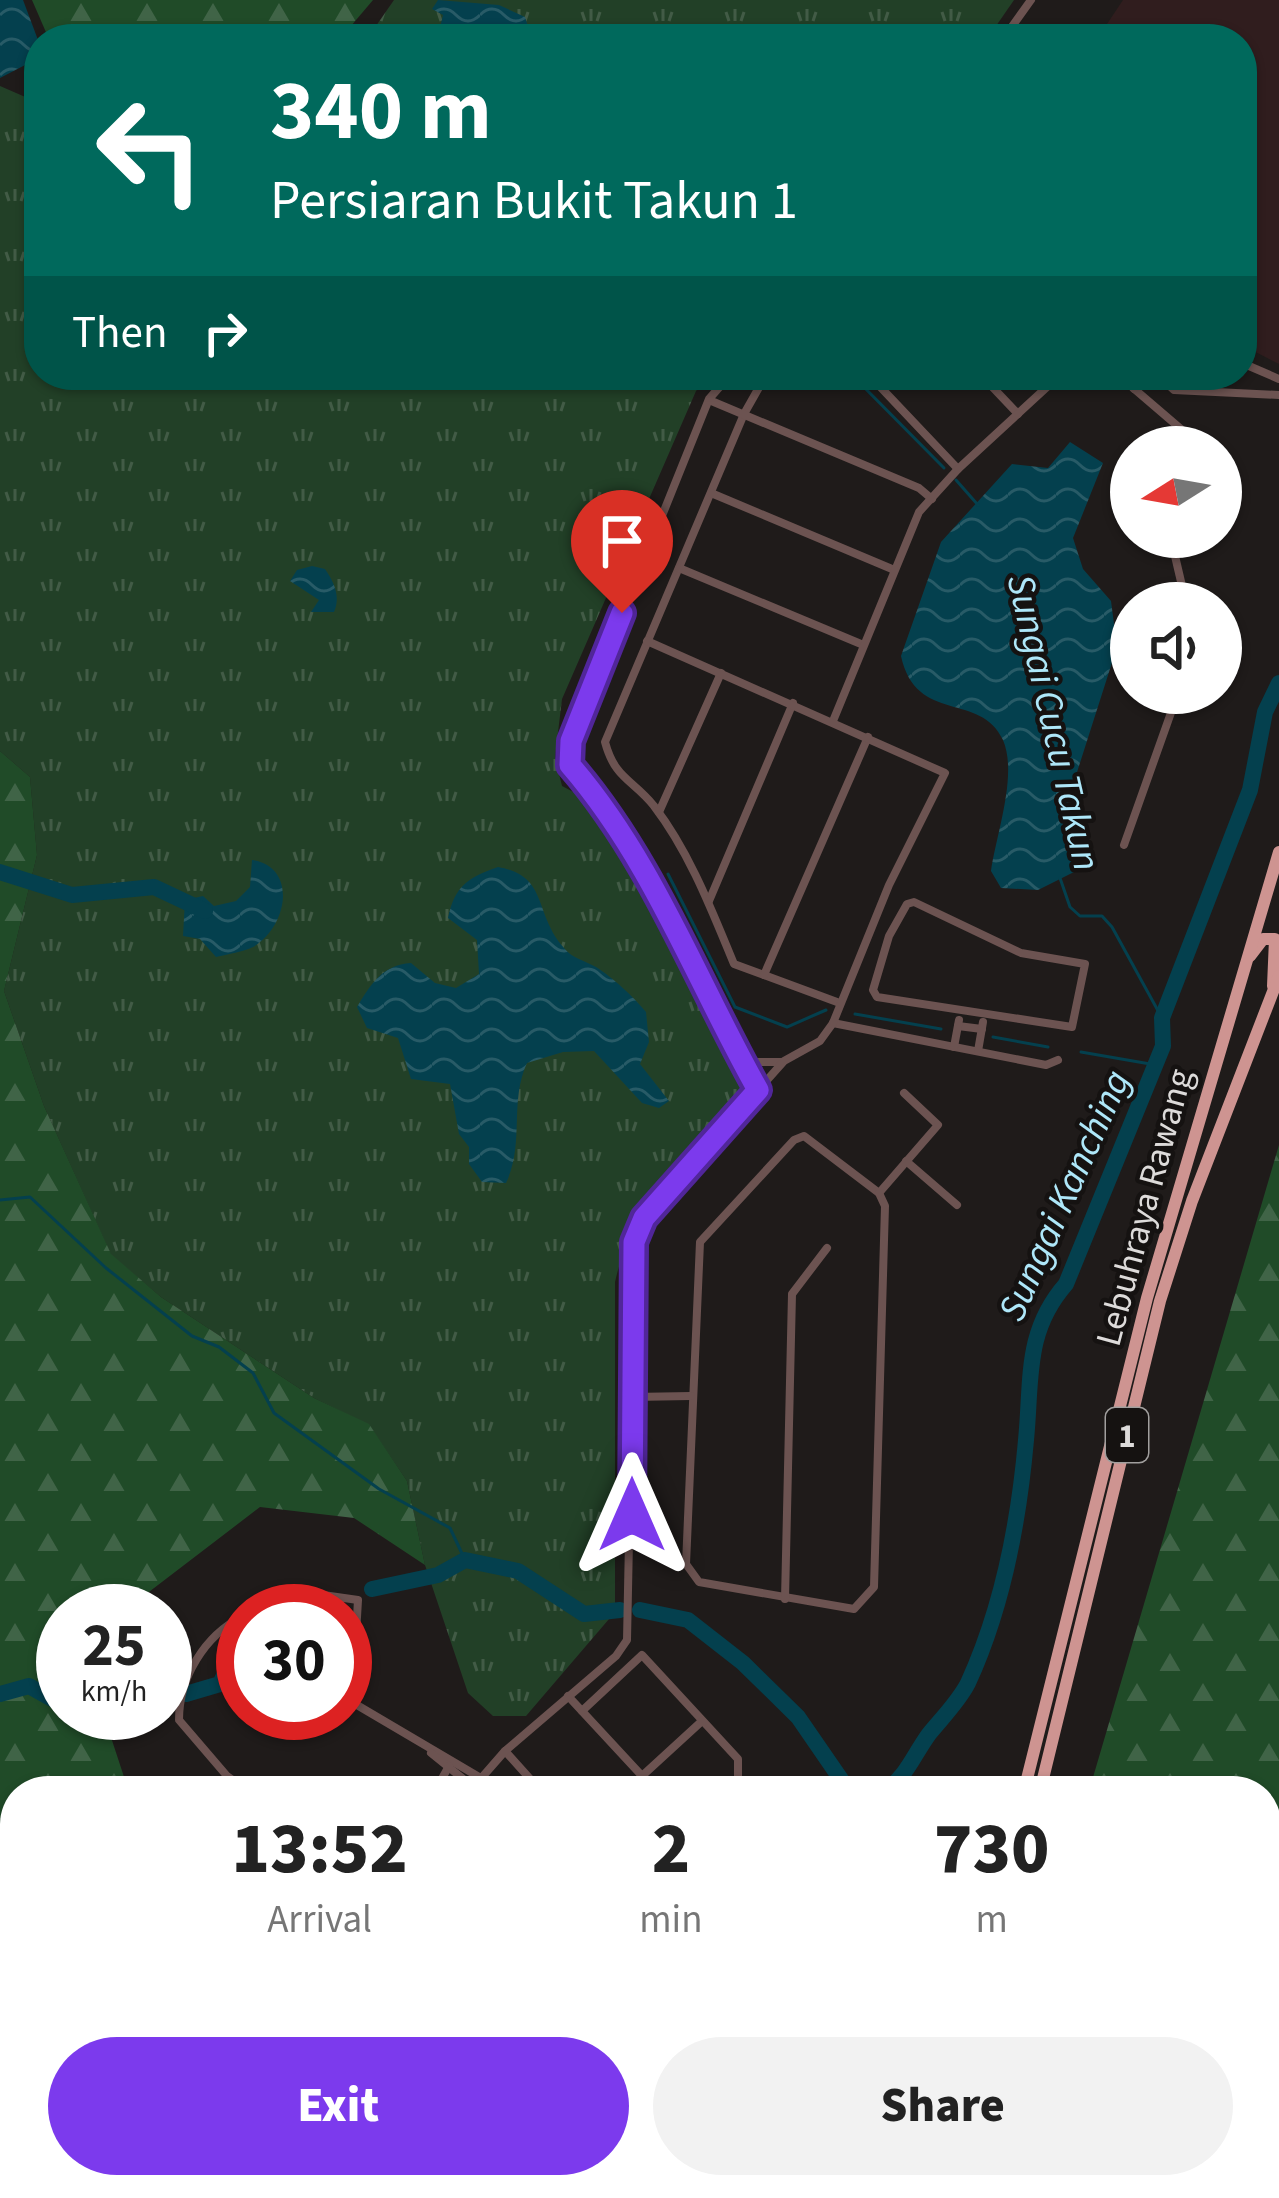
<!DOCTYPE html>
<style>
body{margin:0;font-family:"Source Sans 3",sans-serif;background:#f2f2f2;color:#222;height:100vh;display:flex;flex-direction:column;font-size:45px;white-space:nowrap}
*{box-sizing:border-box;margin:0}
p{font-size:39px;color:#767676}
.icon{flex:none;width:66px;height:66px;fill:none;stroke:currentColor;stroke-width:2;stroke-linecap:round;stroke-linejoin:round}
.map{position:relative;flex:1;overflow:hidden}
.panel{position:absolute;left:0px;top:1776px;width:1281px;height:423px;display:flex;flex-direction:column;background:#fff;border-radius:48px 48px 0 0;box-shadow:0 3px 9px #0004}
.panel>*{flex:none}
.guide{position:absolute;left:24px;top:24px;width:1233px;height:366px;border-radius:48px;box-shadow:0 3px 9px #0004;background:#00695c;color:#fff;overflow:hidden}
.needle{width:78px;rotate:259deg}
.buttons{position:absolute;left:1110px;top:426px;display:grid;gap:24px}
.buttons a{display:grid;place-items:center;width:132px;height:132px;border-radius:50%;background:#fff;box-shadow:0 3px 9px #0004;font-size:60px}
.speed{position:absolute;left:36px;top:1584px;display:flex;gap:24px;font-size:60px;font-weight:700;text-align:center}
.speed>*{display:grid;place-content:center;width:156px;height:156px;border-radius:50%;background:#fff;box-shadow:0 3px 9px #0004;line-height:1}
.speed small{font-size:30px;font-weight:400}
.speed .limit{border:18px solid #d22;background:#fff;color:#111}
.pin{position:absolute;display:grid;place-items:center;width:102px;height:102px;color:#fff;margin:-123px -51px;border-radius:50% 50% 50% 0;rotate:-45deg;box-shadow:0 0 12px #0007}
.pin .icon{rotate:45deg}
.me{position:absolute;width:132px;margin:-66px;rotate:0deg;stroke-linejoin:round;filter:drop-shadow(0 0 9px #0008)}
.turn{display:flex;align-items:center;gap:42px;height:252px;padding:0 48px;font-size:54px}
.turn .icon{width:156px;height:156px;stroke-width:2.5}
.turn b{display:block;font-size:84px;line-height:102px}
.then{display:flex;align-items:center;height:114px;padding:0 48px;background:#0003;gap:24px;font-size:45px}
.eta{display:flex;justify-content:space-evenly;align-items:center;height:204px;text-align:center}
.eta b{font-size:72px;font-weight:800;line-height:84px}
.primary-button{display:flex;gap:24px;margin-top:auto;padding:24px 48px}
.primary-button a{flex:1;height:138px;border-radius:72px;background:#7c3aed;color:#fff;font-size:48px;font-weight:800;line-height:138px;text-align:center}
.primary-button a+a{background:#f2f2f2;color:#222}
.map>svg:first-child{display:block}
.education{fill:#301d1e}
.grass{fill:url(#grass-tufts)}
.forest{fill:url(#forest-firs)}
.water{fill:url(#water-waves)}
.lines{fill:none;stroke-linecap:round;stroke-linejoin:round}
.stream{stroke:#04404e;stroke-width:3}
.river{stroke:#04404e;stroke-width:16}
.minor{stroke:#6c5351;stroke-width:8}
.trunk{stroke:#ce9491;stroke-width:12}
.route-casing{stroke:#51269a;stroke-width:30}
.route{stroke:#7c3aed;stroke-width:21}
.labels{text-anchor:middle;stroke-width:9;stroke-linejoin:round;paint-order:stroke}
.shield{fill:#151211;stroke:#a19f9e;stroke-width:3}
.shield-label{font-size:33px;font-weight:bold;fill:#dddbda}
.street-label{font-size:36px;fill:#dddbda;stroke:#151211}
.water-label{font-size:39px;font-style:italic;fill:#aee7f9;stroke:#151211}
</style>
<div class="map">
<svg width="1279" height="2198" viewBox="0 0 1279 2198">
<defs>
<pattern id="grass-tufts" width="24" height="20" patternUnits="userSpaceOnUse" patternTransform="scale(3)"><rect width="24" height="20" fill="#224027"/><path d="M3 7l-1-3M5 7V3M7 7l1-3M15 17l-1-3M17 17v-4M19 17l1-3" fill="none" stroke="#425b46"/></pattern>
<pattern id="forest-firs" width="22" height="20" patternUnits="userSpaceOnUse" patternTransform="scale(3)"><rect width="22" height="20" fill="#204b28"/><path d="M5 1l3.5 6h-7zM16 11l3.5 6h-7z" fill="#406447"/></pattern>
<pattern id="water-waves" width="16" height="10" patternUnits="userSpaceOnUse" patternTransform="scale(3)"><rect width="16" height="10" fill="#04404e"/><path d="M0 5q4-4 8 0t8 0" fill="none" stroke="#285b67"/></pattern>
</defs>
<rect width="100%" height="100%" fill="#1f1b1a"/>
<polygon class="education" points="1123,0 1279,0 1279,364 1242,345 1242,39 1097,39"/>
<g class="grass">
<polygon points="394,0 1014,0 987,39 367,39"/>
<path d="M 0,86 L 39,103 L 39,375 L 709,375 L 696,391 L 562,699 L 555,757 L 562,786 L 577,794 L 641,885 L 741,1080 L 738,1101 C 686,1159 632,1204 615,1282 L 615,1612 L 526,1716 L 493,1716 L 468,1693 L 425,1565 L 407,1481 L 369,1425 L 314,1398 L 161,1297 L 111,1255 L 44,1106 L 4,991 L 37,855 L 30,777 L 0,751 Z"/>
</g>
<g class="forest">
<polygon points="32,0 373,0 345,33 308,39 49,39"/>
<polygon points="0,751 30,777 37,855 4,991 44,1106 111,1254 161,1297 314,1398 369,1424 407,1481 425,1565 354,1518 260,1507 124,1611 63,1611 63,1713 103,1713 125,1780 136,1791 15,1791 15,2061 0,2052"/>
<polygon points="1279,1145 1279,2036 1278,2037 1266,2026 1266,1791 1089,1791"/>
</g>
<g class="water">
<polygon points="0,0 23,0 38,40 29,63 0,78"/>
<polygon points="438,0 499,5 525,17 532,39 413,39 422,30 428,34 440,28 443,15 432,9"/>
<path d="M 1070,442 L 1103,463 L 1073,538 L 1083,569 L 1111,601 L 1117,647 L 1063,816 L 1064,836 L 1078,870 L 1038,890 L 1001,888 L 991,871 C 996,835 1018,775 1003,740 C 981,691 916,725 901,656 L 941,542 L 1012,464 L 1048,468 Z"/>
<path d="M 312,566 L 325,569 C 334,582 341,597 334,612 L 311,612 L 319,600 L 290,581 L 297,570 Z"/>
<path d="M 252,860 C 298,867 288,927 253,947 C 243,952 228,954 216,957 L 200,939 L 183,936 L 185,900 L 203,896 L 214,906 L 236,901 L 250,887 Z"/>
<path d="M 498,867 C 549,876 533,913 564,948 C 573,959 584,960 596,967 C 612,977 634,997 646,1012 L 649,1042 L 640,1064 L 669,1101 L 659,1108 L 642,1103 L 594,1051 L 563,1052 L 527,1063 C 509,1102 525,1143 506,1183 L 482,1182 L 469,1164 L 469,1147 L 459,1134 L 450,1084 L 411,1079 L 398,1038 L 367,1028 L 357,1007 C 371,984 382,965 411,963 L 435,983 L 456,988 L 479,974 L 477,940 L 448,918 C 455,886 467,878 498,867 Z"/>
</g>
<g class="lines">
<g class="stream">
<polyline points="852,375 944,468"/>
<polyline points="956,480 978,505"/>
<polyline points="668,874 735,1007 787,1027 826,1010"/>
<polyline points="1060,878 1070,907 1080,916 1102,916 1112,927 1162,1018"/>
<polyline points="855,1014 941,1029"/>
<polyline points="993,1037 1048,1047"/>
<polyline points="1081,1052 1156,1065"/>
<polyline points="0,1200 30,1197 106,1268 192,1336 219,1347 253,1373 274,1413 379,1489 450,1528 465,1560"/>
</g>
<g class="river">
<polyline points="0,872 72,895 154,887 205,911"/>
<polyline points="372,1589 438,1575 465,1560 518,1571 584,1614 620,1610"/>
<polyline points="640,1610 688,1620 743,1663 798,1717 849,1791"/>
<polyline points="0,1694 29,1686 63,1705"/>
<polyline points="186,1694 220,1684 229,1665 243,1652"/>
<polyline points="165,1704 170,1703"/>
<path d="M 885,1791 C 907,1776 913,1756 929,1734 C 942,1718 959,1701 968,1683 C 1002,1609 1019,1520 1026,1440 C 1032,1380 1024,1332 1066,1284 L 1163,1046 L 1162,1018 L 1250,790 L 1265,712 L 1279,683"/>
<polyline points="720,2198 725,2184"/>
</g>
<g class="minor">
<polyline points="1003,39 1031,0"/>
<polyline points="1242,363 1279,379"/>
<path d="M 730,375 L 709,399 L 567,752 C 572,778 599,797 614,819 C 671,904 707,1001 758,1090"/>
<path d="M 766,375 L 744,414 L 605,742 C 615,779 632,779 654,806 C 690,853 712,911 734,964 L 837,1002"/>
<polyline points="869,375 958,469"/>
<polyline points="981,375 1018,414"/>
<polyline points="1118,375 1202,447"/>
<polyline points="1158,375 1174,390 1279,395"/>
<polyline points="1134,389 1146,375"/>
<polyline points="709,400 919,488 932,499"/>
<polyline points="711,493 892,569"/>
<polyline points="1181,537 1175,556 1186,603"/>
<polyline points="679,568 861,644"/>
<polyline points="833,721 919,512 958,469 1060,375"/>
<polyline points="659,812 721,673"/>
<polyline points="1124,845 1178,693"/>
<polyline points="709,901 793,703"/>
<polygon points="914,902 1021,953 1085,964 1072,1027 877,997 873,990 889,936 907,904"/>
<polyline points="764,975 868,737"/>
<polyline points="833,1023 1046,1065 1058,1060"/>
<polyline points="958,1026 982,1029"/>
<polyline points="954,1047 959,1020"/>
<polyline points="978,1051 983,1022"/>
<polyline points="739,1055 757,1062 782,1062"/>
<polygon points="804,1136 879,1193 885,1206 874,1587 854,1609 699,1582 686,1564 700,1242 794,1140"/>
<polyline points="906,1161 957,1205"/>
<polyline points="879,1193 938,1125 904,1093"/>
<polyline points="632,1397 691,1396"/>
<polyline points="785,1599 792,1294 827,1248"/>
<polyline points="253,1611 316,1594 358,1600 352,1702"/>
<path d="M 243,1616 C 204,1636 179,1678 179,1720 L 227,1776 L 248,1791"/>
<polyline points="568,1696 656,1791"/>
<polyline points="345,1698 479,1777"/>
<polyline points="582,1711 642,1655 738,1759 738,1791"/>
<polyline points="505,1751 541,1791"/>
<polyline points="431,1753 472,1786"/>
<polyline points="642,1776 702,1721"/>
<polyline points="435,1791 449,1766"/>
<polyline points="470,1791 505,1751 616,1656 627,1640 635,1242 644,1218 784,1061 820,1041 833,1023 889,885 945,773 647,641"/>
<polyline points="1266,2079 1279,2079"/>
<polyline points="1266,2089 1279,2089"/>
<polyline points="552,2184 591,2198"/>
<polyline points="1262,2193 1263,2198"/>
<polyline points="503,2198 503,2184"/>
<polyline points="604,2198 608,2184"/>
<polyline points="999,2198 1011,2184"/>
</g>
<g class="trunk">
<polyline points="1250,956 1263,939 1275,939 1273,986"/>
<polyline points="1024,1791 1147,1298 1279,852"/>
<polyline points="1040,1791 1160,1301 1192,1201 1279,976"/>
<polyline points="846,2198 853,2184"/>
<polyline points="894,2198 899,2184"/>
<polyline points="939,2198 943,2184"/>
</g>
</g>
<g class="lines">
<g class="route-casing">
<path id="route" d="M 622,613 L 571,741 L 570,765 C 653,861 696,980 758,1090 L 644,1218 L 634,1242 L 632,1515"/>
</g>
<use href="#route" class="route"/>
</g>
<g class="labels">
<rect class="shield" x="1106" y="1408" width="42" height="54" rx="9"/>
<g class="shield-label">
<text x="1127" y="1447">1</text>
</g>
<g class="street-label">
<text transform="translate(1143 1207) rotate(-75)" y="13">Lebuhraya Rawang</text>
</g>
<g class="water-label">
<text transform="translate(1055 722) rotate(77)" y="14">Sungai Cucu Takun</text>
<text transform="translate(1063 1195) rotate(-66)" y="14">Sungai Kanching</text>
</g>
</g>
</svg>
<div class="buttons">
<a><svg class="needle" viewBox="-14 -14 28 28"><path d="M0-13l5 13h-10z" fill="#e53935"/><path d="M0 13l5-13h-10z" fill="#767676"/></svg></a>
<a><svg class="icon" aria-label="sound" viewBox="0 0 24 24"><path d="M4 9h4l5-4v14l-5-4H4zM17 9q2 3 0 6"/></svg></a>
</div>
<div class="speed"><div>25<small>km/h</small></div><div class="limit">30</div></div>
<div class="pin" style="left:622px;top:613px;background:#d93025"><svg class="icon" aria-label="arrive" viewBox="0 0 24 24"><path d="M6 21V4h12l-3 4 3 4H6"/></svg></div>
<svg class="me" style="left:632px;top:1515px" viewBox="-20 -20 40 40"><path d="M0-17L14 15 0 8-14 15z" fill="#7c3aed" stroke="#fff" stroke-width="4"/></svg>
<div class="guide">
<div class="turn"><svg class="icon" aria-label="left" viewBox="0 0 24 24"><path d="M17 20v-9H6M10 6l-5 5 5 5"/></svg><div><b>340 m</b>Persiaran Bukit Takun 1</div></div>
<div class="then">Then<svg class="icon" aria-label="right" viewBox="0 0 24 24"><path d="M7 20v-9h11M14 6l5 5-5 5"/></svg></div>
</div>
<section class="panel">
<div class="eta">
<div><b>13:52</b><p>Arrival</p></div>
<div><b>2</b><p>min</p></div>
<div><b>730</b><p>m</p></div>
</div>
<div class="primary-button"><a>Exit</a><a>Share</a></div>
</section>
</div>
